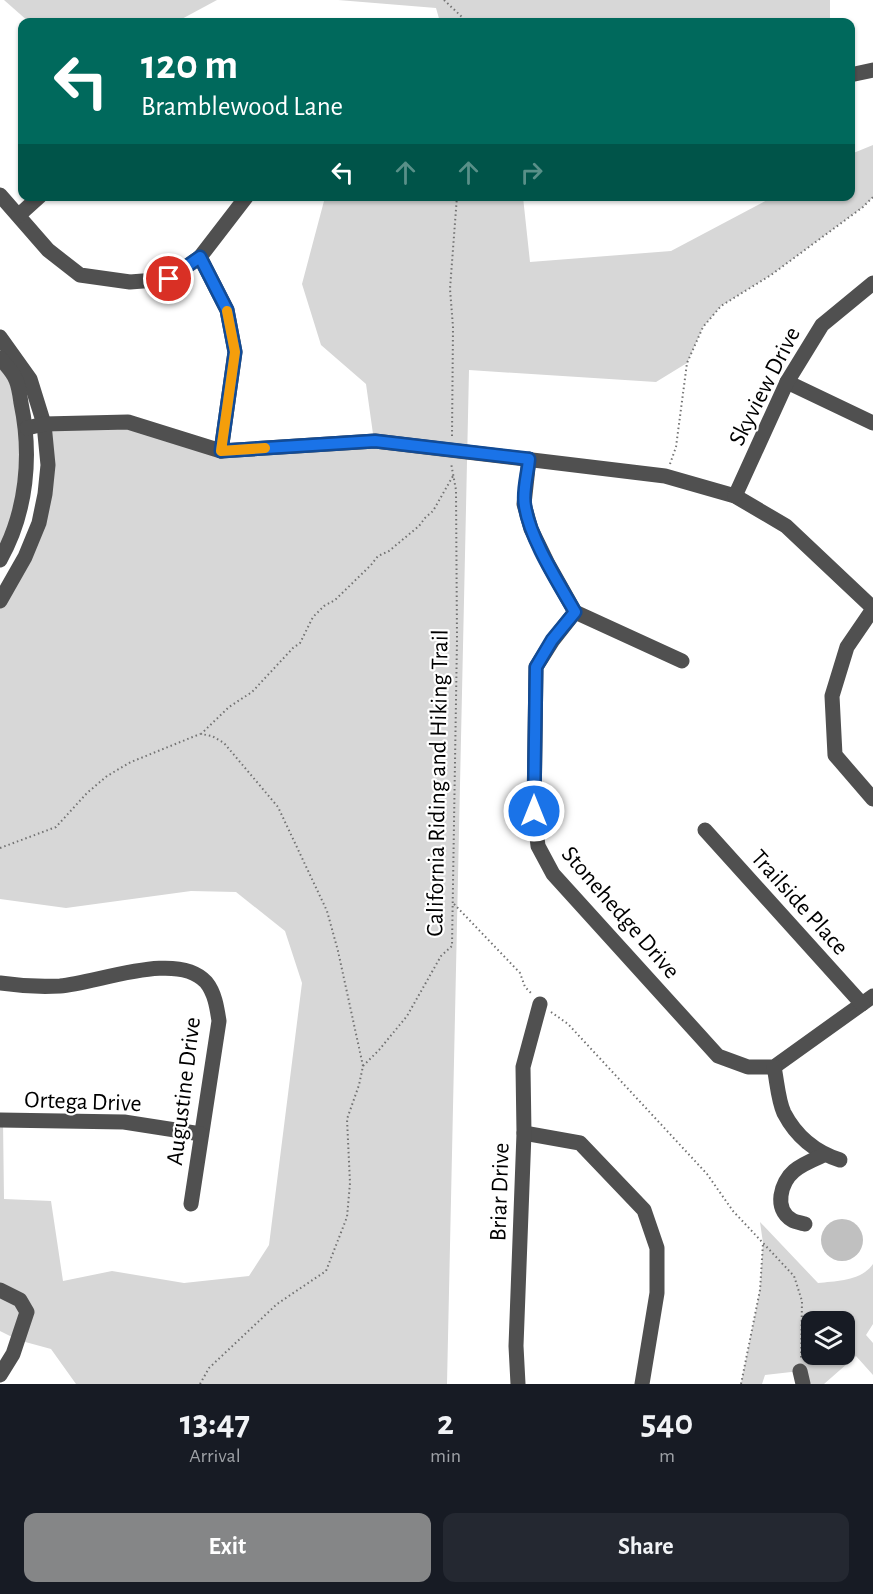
<!DOCTYPE html>
<style>
body{margin:0;font-family:"Alegreya Sans",sans-serif;background:#242831;color:#f1f3f6;height:100vh;display:flex;flex-direction:column;font-size:22px;white-space:nowrap}
*{box-sizing:border-box;margin:0}
p{font-size:20px;color:#9ea1a6}
.icon{flex:none;width:33px;height:33px;fill:none;stroke:currentColor;stroke-width:2;stroke-linecap:round;stroke-linejoin:round}
.map{position:relative;height:1384px;overflow:hidden}
.drawer{display:flex;flex-direction:column;background:#171b24;flex:1}
.drawer>*{flex:none}
.guide{position:absolute;left:18px;top:18px;width:837px;height:183px;border-radius:12px;box-shadow:0 2px 4px #0004;background:#00695c;color:#fff;overflow:hidden}
.tools{position:absolute;left:801px;top:1311px;display:grid;gap:12px}
.tools a{display:grid;place-items:center;width:54px;height:54px;border-radius:12px;background:#171b24;box-shadow:0 2px 4px #0004;font-size:30px}
.pin{position:absolute;display:grid;place-items:center;width:51px;height:51px;color:#fff;margin:-26px;border:3px solid #fff;border-radius:50%;box-shadow:0 2px 6px #0007}
.me{position:absolute;width:66px;margin:-33px;rotate:0deg;stroke-linejoin:round;filter:drop-shadow(0 0 4px #0008)}
.turn{display:flex;align-items:center;gap:21px;height:126px;padding:0 24px;font-size:27px}
.turn .icon{width:78px;height:78px;stroke-width:2.5}
.turn b{display:block;font-size:42px;line-height:51px}
.lanes{display:flex;align-items:center;height:57px;padding:0 24px;background:#0003;justify-content:center;gap:30px;direction:ltr}
.lanes .off{opacity:.35}
.eta{display:flex;justify-content:space-evenly;align-items:center;height:102px;text-align:center}
.eta b{font-size:36px;font-weight:600;line-height:42px}
.action{display:flex;gap:12px;margin-top:auto;padding:12px 24px}
.action a{flex:1;height:69px;border-radius:12px;background:#858687;color:#fff;font-size:24px;font-weight:600;line-height:69px;text-align:center}
.action a+a{background:#242831;color:#f1f3f6}
.map>svg:first-child{display:block}
.green{fill:#d7d7d7;fill-rule:evenodd}
.building{fill:#c0c0c0}
.lines{fill:none;stroke-linecap:round;stroke-linejoin:round}
.path{stroke:#727272;stroke-width:2;stroke-dasharray:1.5 3;stroke-linecap:butt}
.minor{stroke:#505050;stroke-width:15}
.route-casing{stroke:#114b97;stroke-width:15}
.route{stroke:#1a73e8;stroke-width:10}
.slow{stroke:#f59e0b;stroke-width:10}
.labels{text-anchor:middle;stroke-width:4.5;stroke-linejoin:round;paint-order:stroke}
.street-label{font-size:24px;fill:#000;stroke:#fff}
</style>
<div class="map">
<svg width="873" height="1384" viewBox="0 0 873 1384">
<rect width="100%" height="100%" fill="#fff"/>
<g class="green">
<polygon points="4,0 217,0 178,21 172,22 29,22"/>
<polygon points="338,0 830,0 830,22 440,22 436,8"/>
<polygon points="873,145 873,197 863,207 771,275 721,306 703,327 687,363 656,382 469,370 447,1384 76,1384 51,1349 18,1340 0,1331 0,1120 3,1121 4,1199 51,1201 63,1281 112,1271 184,1283 249,1276 269,1245 302,983 285,931 236,892 191,891 66,908 0,899 0,601 39,523 44,424 128,422 221,451 374,441 366,384 321,345 302,284 324,201 333,197 523,197 530,262 671,251 773,197 850,196 851,154"/>
<polygon points="0,358 16,379 28,464 0,560"/>
<path d="M 760,1222 L 818,1283 C 837,1281 861,1281 873,1264 L 873,1324 L 866,1335 L 873,1343 L 873,1375 L 856,1356 L 824,1384 L 803,1384 L 800,1371 L 765,1375 L 762,1384 L 741,1384 L 760,1290 L 763,1243 ZM 812,1322 L 844,1322 L 844,1354 L 812,1354 Z"/>
</g>
<circle class="building" cx="842" cy="1240" r="21"/>
<g class="lines">
<g class="path">
<polyline points="444,0 462,17 462,22"/>
<polyline points="452,436 453,327 450,289 457,196"/>
<polyline points="670,464 676,447 687,363 703,327 721,306 771,275 863,207 873,197"/>
<polyline points="0,848 56,827 87,793 107,776 131,762 200,734"/>
<polyline points="454,904 520,973 525,987 532,994"/>
<polyline points="551,1012 568,1024 707,1174 733,1211 794,1276 802,1301 801,1359"/>
<polyline points="363,1066 338,951 327,911 278,807 224,743 212,736 201,734 229,707 252,692 293,648 300,643 313,617 324,606 335,600 371,565 378,556 389,551 419,526 425,518 433,511 453,476"/>
<polyline points="200,1384 209,1368 277,1304 326,1271 347,1217 350,1183 347,1119 359,1085 363,1066 379,1050 407,1016 441,956 452,946 457,639 456,490 451,463"/>
<polyline points="741,1384 760,1290 763,1243"/>
</g>
<g class="minor">
<polyline points="850,75 873,70"/>
<polyline points="0,195 48,250 80,275 130,282 169,279 200,257 247,196"/>
<polyline points="19,215 40,196"/>
<polyline points="200,257 227,310 235,352 221,451"/>
<polyline points="0,337 30,379 44,424 48,465 45,494 39,523 25,557 0,601"/>
<path d="M 0,358 C 5,364 13,372 16,380 C 19,387 20,396 21,403 C 32,455 27,512 0,560"/>
<polyline points="787,382 873,423"/>
<polyline points="27,428 44,424 128,422 221,451 375,441 665,476 735,496 786,526 873,608"/>
<polyline points="529,459 524,504 531,529 548,564 575,612 682,661"/>
<polyline points="735,496 787,382 822,325 873,283"/>
<polyline points="873,609 847,647 832,696 835,755 873,799"/>
<polyline points="575,612 553,640 536,667 534,811 538,846 553,874 718,1056 748,1067 774,1067 873,996"/>
<polyline points="705,830 862,1004"/>
<path d="M 0,983 C 20,986 40,987 60,986 C 98,983 177,950 206,982 C 215,993 217,1008 219,1021 L 191,1204"/>
<path d="M 774,1067 C 777,1081 778,1100 784,1113 C 796,1136 815,1152 840,1160"/>
<polyline points="0,1120 124,1122 201,1134"/>
<polyline points="524,1133 580,1143 644,1210 657,1248 657,1293 642,1384"/>
<path d="M 805,1224 C 801,1223 795,1222 792,1220 C 773,1209 781,1182 794,1171 C 802,1164 815,1159 824,1155"/>
<polyline points="0,1290 20,1300 27,1312 13,1354 0,1375"/>
<polyline points="800,1371 803,1384"/>
<polyline points="518,1384 516,1346 524,1133 523,1067 540,1004"/>
</g>
</g>
<g class="lines">
<g class="route-casing">
<path id="route" d="M 169,279 L 200,257 L 227,310 L 235,352 L 221,451 L 375,441 L 529,459 C 528,473 522,492 525,506 C 530,539 558,582 575,612 L 552,640 L 536,667 L 534,811"/>
</g>
<use href="#route" class="route"/>
<polyline class="slow" points="227,311 235,352 221,451 265,448"/>
</g>
<g class="labels">
<g class="street-label">
<text transform="translate(764 386) rotate(-63)" y="8">Skyview Drive</text>
<text transform="translate(437 783) rotate(-89)" y="8">California Riding and Hiking Trail</text>
<text transform="translate(800 902) rotate(48)" y="8">Trailside Place</text>
<text transform="translate(621 912) rotate(49)" y="8">Stonehedge Drive</text>
<text transform="translate(183 1091) rotate(-83)" y="8">Augustine Drive</text>
<text transform="translate(83 1101) rotate(2)" y="8">Ortega Drive</text>
<text transform="translate(499 1192) rotate(-88)" y="8">Briar Drive</text>
</g>
</g>
</svg>
<div class="tools">
<a><svg class="icon" aria-label="layers" viewBox="0 0 24 24"><path d="M12 4l9 5-9 5-9-5zM3 14l9 5 9-5"/></svg></a>
</div>
<div class="pin" style="left:169px;top:279px;background:#d93025"><svg class="icon" aria-label="arrive" viewBox="0 0 24 24"><path d="M6 21V4h12l-3 4 3 4H6"/></svg></div>
<svg class="me" style="left:534px;top:811px" viewBox="-20 -20 40 40"><circle r="17" fill="#1a73e8" stroke="#fff" stroke-width="3"/><path d="M0-11L8 9 0 5-8 9z" fill="#fff"/></svg>
<div class="guide">
<div class="turn"><svg class="icon" aria-label="left" viewBox="0 0 24 24"><path d="M17 20v-9H6M10 6l-5 5 5 5"/></svg><div><b>120 m</b>Bramblewood Lane</div></div>
<div class="lanes"><svg class="icon" aria-label="left" viewBox="0 0 24 24"><path d="M17 20v-9H6M10 6l-5 5 5 5"/></svg><svg class="icon off" aria-label="ahead" viewBox="0 0 24 24"><path d="M12 20V5M6 11l6-6 6 6"/></svg><svg class="icon off" aria-label="ahead" viewBox="0 0 24 24"><path d="M12 20V5M6 11l6-6 6 6"/></svg><svg class="icon off" aria-label="right" viewBox="0 0 24 24"><path d="M7 20v-9h11M14 6l5 5-5 5"/></svg></div>
</div>
</div>
<section class="drawer">
<div class="eta">
<div><b>13:47</b><p>Arrival</p></div>
<div><b>2</b><p>min</p></div>
<div><b>540</b><p>m</p></div>
</div>
<div class="action"><a>Exit</a><a>Share</a></div>
</section>
